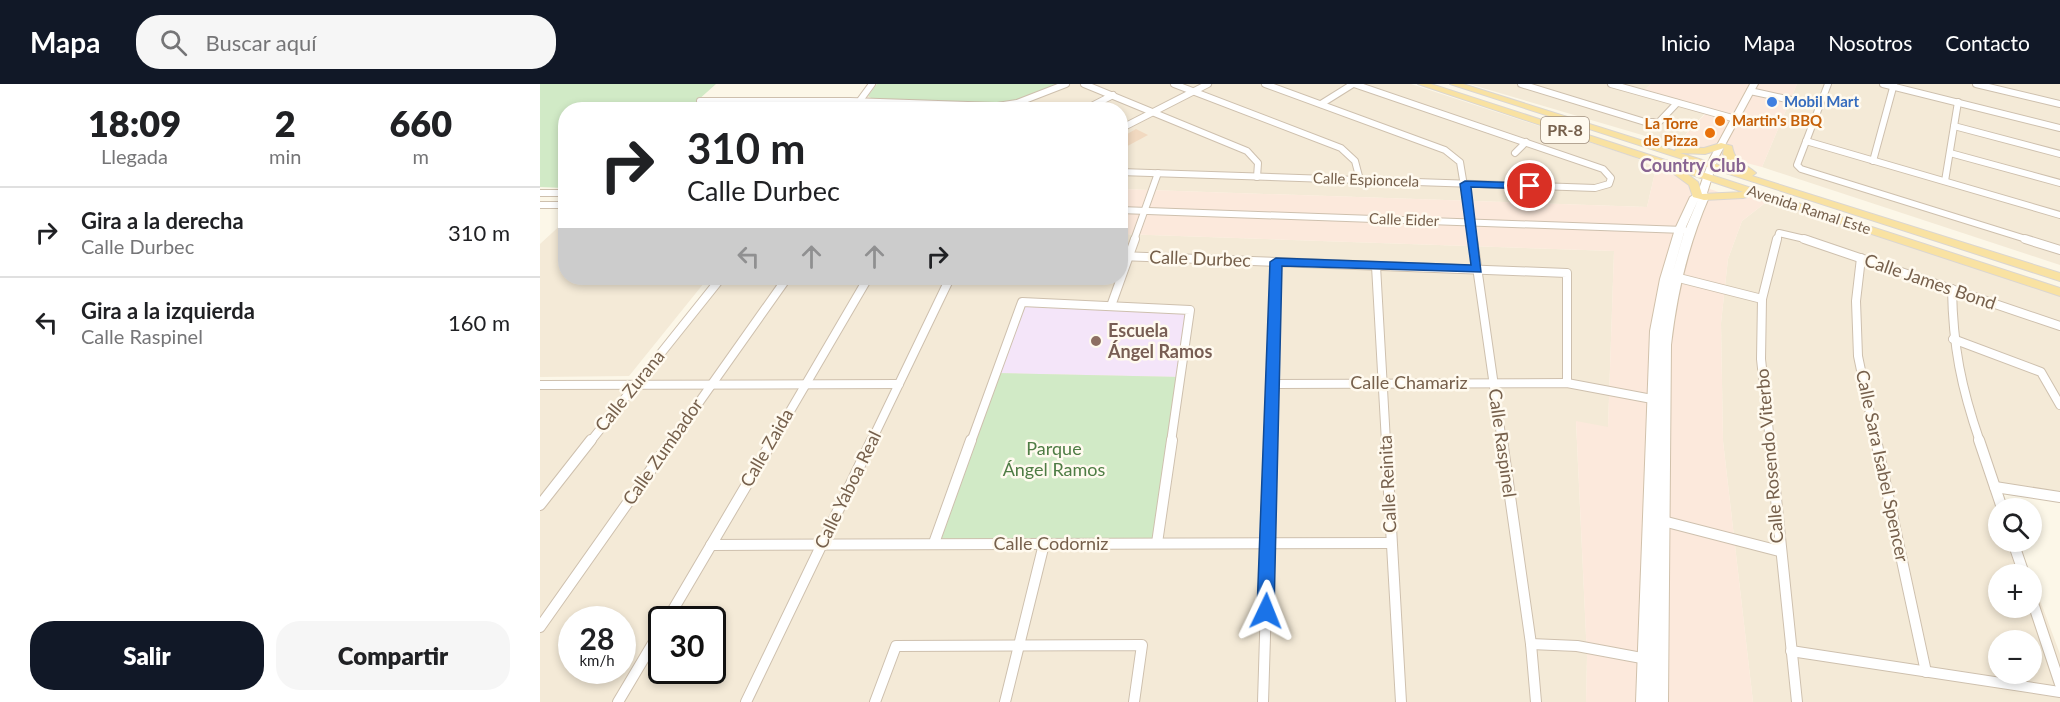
<!DOCTYPE html>
<html lang="es">
<meta charset="utf-8">
<style>
body{margin:0;font-family:Lato,sans-serif;background:#f6f6f6;color:#202124;height:100vh;display:flex;flex-direction:column;font-size:22px;white-space:nowrap}
*{box-sizing:border-box;margin:0}
p{font-size:20px;color:#757577}
.icon{flex:none;width:33px;height:33px;fill:none;stroke:currentColor;stroke-width:2;stroke-linecap:round;stroke-linejoin:round}
.map{position:relative;flex:1;overflow:hidden}
.panel{display:flex;flex-direction:column;background:#fff;width:540px}
.panel>*{flex:none}
.top-card{position:absolute;left:18px;top:18px;width:570px;height:183px;border-radius:24px;box-shadow:0 3px 9px #0003;background:#fff;color:#202124;overflow:hidden}
.controls{position:absolute;left:1448px;top:414px;display:grid;gap:12px}
.controls a{display:grid;place-items:center;width:54px;height:54px;border-radius:50%;background:#fff;box-shadow:0 3px 9px #0003;font-size:30px}
.speed{position:absolute;left:18px;top:522px;display:flex;gap:12px;font-size:30px;font-weight:700;text-align:center}
.speed>*{display:grid;place-content:center;width:78px;height:78px;border-radius:50%;background:#fff;box-shadow:0 3px 9px #0003;line-height:1}
.speed small{font-size:15px;font-weight:400}
.speed .limit{border:3px solid #111;border-radius:9px;background:#fff;color:#111}
.pin{position:absolute;display:grid;place-items:center;width:51px;height:51px;color:#fff;margin:-26px;border:3px solid #fff;border-radius:50%;box-shadow:0 2px 6px #0007}
.me{position:absolute;width:66px;margin:-33px;rotate:2deg;stroke-linejoin:round;filter:drop-shadow(0 0 4px #0008)}
.turn{display:flex;align-items:center;gap:21px;height:126px;padding:0 30px;font-size:27px}
.turn .icon{width:78px;height:78px;stroke-width:2.5}
.turn b{display:block;font-size:42px;line-height:51px}
.lanes{display:flex;align-items:center;height:57px;padding:0 30px;background:#0003;justify-content:center;gap:30px;direction:ltr}
.lanes .off{opacity:.35}
.eta{display:flex;justify-content:space-evenly;align-items:center;height:102px;text-align:center}
.eta b{font-size:36px;font-weight:800;line-height:42px}
.cta{display:flex;gap:12px;margin-top:auto;padding:12px 30px}
.cta a{flex:1;height:69px;border-radius:24px;background:#111827;color:#fff;font-size:24px;font-weight:800;line-height:69px;text-align:center}
.cta a+a{background:#f6f6f6;color:#202124}
ul{padding:0;list-style:none}
li{display:flex;align-items:center;gap:18px;height:90px;padding:0 30px;border-top:2px solid #e0e0e0}
li div{flex:1}
li b{display:block;font-size:22px}
li em{font-style:normal}
header{display:flex;align-items:center;gap:36px;box-sizing:border-box;height:84px;padding:0 30px;background:#111827;color:#fff}
header strong{font-size:28px}
nav{display:flex;gap:33px;margin-inline-start:auto;font-size:21px}
.search{width:420px;height:54px;background:#f6f6f6;display:flex;align-items:center;gap:15px;box-sizing:border-box;padding:0 21px;border-radius:24px;color:#757577;font-size:22px}
main{display:flex;flex:1;min-height:0}
.map>svg:first-child{display:block}
.residential{fill:#f4ead7;fill-rule:evenodd}
.commercial{fill:#fce9dc}
.education{fill:#f4e5f9}
.green{fill:#d1eac6}
.building{fill:#f1d9c0}
.lines{fill:none;stroke-linecap:round;stroke-linejoin:round}
.street-far2-casing{stroke:#cec0ae;stroke-width:8}
.street-far1-casing{stroke:#cec0ae;stroke-width:10}
.street-casing{stroke:#cec0ae;stroke-width:12}
.secondary-casing{stroke:#d1c1ab;stroke-width:2}
.primary-casing{stroke:#dbd6d0;stroke-width:2}
.street-far2{stroke:#fff;stroke-width:6}
.street-far1{stroke:#fff;stroke-width:8}
.street{stroke:#fff;stroke-width:10}
.secondary{fill:#fff;fill-rule:evenodd}
.primary{fill:#f9e2a2;fill-rule:evenodd}
.route{fill:#1a73e8;stroke:#114b97;stroke-width:1.5}
.shop-dot{fill:#3f7fe0;stroke:#fffaef;stroke-width:2}
.food-dot{fill:#e8710a;stroke:#fffaef;stroke-width:2}
.education-dot{fill:#8d6e63;stroke:#fffaef;stroke-width:2}
.labels{text-anchor:middle;stroke-width:5;stroke-linejoin:round;paint-order:stroke}
.far-shop-label{font-size:15px;font-weight:bold;fill:#366cbe;stroke:#fffaef;text-anchor:start}
.far-food-label{font-size:15px;font-weight:bold;fill:#c56008;stroke:#fffaef;text-anchor:start}
.far-street-label{font-size:15px;fill:#76604c;stroke:#fffaef}
.shield{fill:#fffaef;stroke:#9f8e7d;stroke-width:1.5}
.shield-label{font-size:16px;font-weight:bold;fill:#76604c}
.far-quarter-label{font-size:18px;font-weight:bold;fill:#886492;stroke:#fffaef}
.street-label{font-size:18px;fill:#76604c;stroke:#fffaef}
.education-label{font-size:18px;font-weight:bold;fill:#785e54;stroke:#fffaef;text-anchor:start}
.park-label{font-size:18px;fill:#4e7c44;stroke:#fffaef}
</style>
<header>
<strong>Mapa</strong>
<div class="search"><svg class="icon" aria-label="search" viewBox="0 0 24 24"><circle cx="10" cy="10" r="6"/><path d="M15 15l6 6"/></svg>Buscar aquí</div>
<nav><a>Inicio</a><a>Mapa</a><a>Nosotros</a><a>Contacto</a></nav>
</header>
<main>
<section class="panel">
<div class="eta">
<div><b>18:09</b><p>Llegada</p></div>
<div><b>2</b><p>min</p></div>
<div><b>660</b><p>m</p></div>
</div>
<ul>
<li><svg class="icon" aria-label="right" viewBox="0 0 24 24"><path d="M7 20v-9h11M14 6l5 5-5 5"/></svg><div><b>Gira a la derecha</b><p>Calle Durbec</p></div><em>310 m</em></li>
<li><svg class="icon" aria-label="left" viewBox="0 0 24 24"><path d="M17 20v-9H6M10 6l-5 5 5 5"/></svg><div><b>Gira a la izquierda</b><p>Calle Raspinel</p></div><em>160 m</em></li>
</ul>
<div class="cta"><a>Salir</a><a>Compartir</a></div>
</section>
<div class="map">
<svg width="1520" height="618" viewBox="0 0 1520 618">
<rect width="100%" height="100%" fill="#fcf7e8"/>
<g class="residential">
<polygon points="332,0 871,0 1094,73 1116,84 1107,123 581,105 580,26 312,26"/>
<polygon points="929,0 1111,0 1102,8 1168,26 1136,61"/>
<polygon points="1257,0 1520,0 1520,181 1222,83"/>
<polygon points="304,19 307,21 303,26 148,26 154,20"/>
<path d="M 1229,116 L 1520,209 L 1520,415 L 1459,406 L 1458,424 L 1458,458 L 1478,458 L 1490,490 L 1458,490 L 1458,524 L 1491,524 L 1491,492 L 1520,570 L 1520,618 L 1213,618 L 1183,357 L 1181,239 L 1188,175 L 1202,137 ZM 1458,556 L 1491,556 L 1491,590 L 1458,590 Z"/>
<polygon points="25,137 26,194 168,194 89,292 0,293 0,160"/>
<path d="M 581,150 L 1074,167 L 1068,344 L 1036,338 L 1047,573 L 1046,618 L 0,618 L 0,301 L 94,301 L 180,194 L 580,194 ZM 32,536 L 82,536 L 82,586 L 32,586 ZM 122,536 L 172,536 L 172,586 L 122,586 Z"/>
</g>
<g class="commercial">
<polygon points="1111,0 1257,0 1222,83 1136,61 1168,27 1102,8"/>
<polygon points="1116,84 1137,88 1170,105 1184,110 1229,116 1202,137 1188,175 1181,239 1183,357 1213,618 1046,618 1047,573 1036,337 1068,343 1074,167 581,150 581,105 1107,123"/>
</g>
<polygon class="education" points="482,218 650,226 640,293 456,289"/>
<g class="green">
<polygon points="0,0 176,0 148,25 26,26 25,104 0,103"/>
<polygon points="337,0 519,0 480,16 455,19 333,15 328,12"/>
<polygon points="456,289 640,293 617,459 394,459"/>
</g>
<polygon class="building" points="596,45 608,51 580,66 580,54"/>
<g class="lines">
<g class="street-far2-casing">
<g id="street-far2">
<polyline points="544,0 707,67 718,79 717,93"/>
<polyline points="634,0 801,64 815,77 820,96"/>
<polyline points="725,0 905,66 920,78 933,156"/>
<polyline points="981,0 1105,38 1119,38 1137,19"/>
<polyline points="1071,0 1203,37"/>
<polyline points="1288,0 1257,81 1261,85 1489,156"/>
<polyline points="1343,0 1520,44"/>
<polyline points="1436,0 1520,20"/>
<polyline points="1210,7 1279,22"/>
<polyline points="160,17 310,17 457,22 477,19 526,0"/>
<polyline points="781,20 813,0"/>
<polyline points="313,26 332,0"/>
<polyline points="544,26 573,11"/>
<polyline points="1414,42 1520,70"/>
<polyline points="580,45 668,0"/>
<polyline points="1266,57 1520,131"/>
<polyline points="975,69 986,58"/>
<polyline points="1410,69 1520,99"/>
<polyline points="1333,77 1354,0"/>
<polyline points="580,88 1055,104 1069,100 1071,94 1063,85 814,0"/>
<polyline points="1405,97 1418,18"/>
<polyline points="0,109 26,109"/>
<polyline points="0,121 26,121"/>
<polyline points="580,126 1144,146"/>
<polyline points="594,156 618,89"/>
<polyline points="1237,156 1239,149 1269,156"/>
</g>
</g>
<g class="street-far1-casing">
<g id="street-far1">
<polyline points="933,155 962,358"/>
<polyline points="1264,155 1520,242"/>
<polyline points="1485,155 1520,166"/>
<polyline points="580,172 1027,189 1027,299"/>
<polyline points="1321,174 1316,217 1318,272 1336,358"/>
<polyline points="836,182 846,358"/>
<polyline points="1131,192 1222,215"/>
<path d="M 1412,205 C 1413,263 1421,303 1440,358"/>
<polyline points="571,222 595,155"/>
<polyline points="1413,255 1501,288 1520,321"/>
<polyline points="733,300 1027,299 1112,315"/>
<polyline points="0,301 359,300"/>
<polyline points="50,358 181,194"/>
<polyline points="131,358 247,194"/>
<polyline points="232,358 328,194"/>
<polyline points="331,358 410,194"/>
<polyline points="431,358 482,218 650,226 631,358"/>
<polyline points="731,358 736,178"/>
<polyline points="1230,358 1221,275 1222,215 1237,155"/>
</g>
</g>
<g class="street-casing">
<g id="street">
<polyline points="846,356 861,618"/>
<polyline points="962,356 991,560 996,618"/>
<polyline points="1230,356 1257,618"/>
<polyline points="1336,356 1386,588"/>
<polyline points="1439,356 1462,424"/>
<polyline points="1455,403 1520,413"/>
<polyline points="0,421 51,356"/>
<polyline points="1119,436 1239,467"/>
<polyline points="1473,458 1484,490"/>
<polyline points="394,459 431,356"/>
<polyline points="617,459 632,356"/>
<polyline points="171,461 851,459"/>
<polyline points="1491,513 1520,600"/>
<polyline points="127,536 233,356"/>
<polyline points="0,543 132,356"/>
<polyline points="991,560 1037,562 1107,575"/>
<polyline points="1251,567 1520,608"/>
<polyline points="78,618 122,544"/>
<polyline points="206,618 332,356"/>
<polyline points="335,618 356,562 602,561 594,618"/>
<polyline points="465,618 504,460"/>
<polyline points="723,618 731,356"/>
</g>
</g>
<g class="secondary-casing">
<path id="secondary" d="M 1210,0 L 1218,0 L 1178,74 L 1167,109 L 1169,113 C 1148,161 1137,209 1131,261 L 1128,618 L 1096,618 L 1110,247 L 1120,195 L 1135,145 L 1150,113 L 1158,108 L 1170,74 ZM 1158,116 L 1144,149 L 1132,191 L 1145,145 Z"/>
</g>
<g class="primary-casing">
<g id="primary">
<path d="M 878,0 L 891,0 L 1520,204 L 1520,212 L 1207,109 L 1207,113 L 1203,114 L 1164,116 L 1153,113 L 1149,101 L 1134,90 L 1133,88 L 1135,86 ZM 1146,89 L 1203,108 L 1162,110 L 1158,98 Z"/>
<path d="M 910,0 L 923,0 L 1135,67 L 1136,64 L 1139,63 L 1164,64 L 1181,59 L 1192,62 C 1195,79 1204,78 1216,89 L 1212,92 L 1520,189 L 1520,197 ZM 1184,64 L 1183,70 L 1193,82 L 1204,89 L 1140,69 L 1165,70 Z"/>
</g>
</g>
<use href="#street-far2" class="street-far2"/>
<use href="#street-far1" class="street-far1"/>
<use href="#street" class="street"/>
<use href="#secondary" class="secondary"/>
<use href="#primary" class="primary"/>
</g>
<polygon class="route" points="925,97 990,99 996,102 990,105 931,103 941,188 742,182 734,527 732,533 726,535 719,533 717,527 730,178 736,174 931,181 920,100"/>
<circle class="shop-dot" cx="1232" cy="18" r="6"/>
<g class="food-dot">
<circle cx="1180" cy="37" r="6"/>
<circle cx="1170" cy="49" r="6"/>
</g>
<circle class="education-dot" cx="556" cy="257" r="6"/>
<g class="labels">
<g class="far-shop-label">
<text x="1244" y="23">Mobil Mart</text>
</g>
<g class="far-food-label">
<text x="1192" y="42">Martin's BBQ</text>
<text x="1158" y="45" text-anchor="end">La Torre<tspan x="1158" dy="17">de Pizza</tspan></text>
</g>
<g class="far-street-label">
<text transform="translate(826 96) rotate(2)" y="5">Calle Espioncela</text>
<text transform="translate(1269 126) rotate(18)" y="5">Avenida Ramal Este</text>
<text transform="translate(864 136) rotate(2)" y="5">Calle Eider</text>
</g>
<rect class="shield" x="1001" y="33" width="48" height="26" rx="4.5"/>
<g class="shield-label">
<text x="1025" y="52">PR-8</text>
</g>
<g class="far-quarter-label">
<text x="1153" y="88">Country Club</text>
</g>
<g class="street-label">
<text transform="translate(660 175) rotate(2)" y="6">Calle Durbec</text>
<text transform="translate(1390 198) rotate(19)" y="6">Calle James Bond</text>
<text x="869" y="305">Calle Chamariz</text>
<text transform="translate(90 307) rotate(-51)" y="6">Calle Zurana</text>
<text transform="translate(962 359) rotate(82)" y="6">Calle Raspinel</text>
<text transform="translate(227 364) rotate(-60)" y="6">Calle Zaida</text>
<text transform="translate(123 368) rotate(-55)" y="6">Calle Zumbador</text>
<text transform="translate(1230 372) rotate(-95)" y="6">Calle Rosendo Viterbo</text>
<text transform="translate(1342 382) rotate(78)" y="6">Calle Sara Isabel Spencer</text>
<text transform="translate(848 400) rotate(-93)" y="6">Calle Reinita</text>
<text transform="translate(308 406) rotate(-64)" y="6">Calle Yaboa Real</text>
<text x="511" y="466">Calle Codorniz</text>
</g>
<g class="education-label">
<text x="568" y="253">Escuela<tspan x="568" dy="21">Ángel Ramos</tspan></text>
</g>
<g class="park-label">
<text x="514" y="371">Parque<tspan x="514" dy="21">Ángel Ramos</tspan></text>
</g>
</g>
</svg>
<div class="controls">
<a><svg class="icon" aria-label="search" viewBox="0 0 24 24"><circle cx="10" cy="10" r="6"/><path d="M15 15l6 6"/></svg></a>
<a>+</a>
<a>−</a>
</div>
<div class="speed"><div>28<small>km/h</small></div><div class="limit">30</div></div>
<div class="pin" style="left:990px;top:102px;background:#d93025"><svg class="icon" aria-label="arrive" viewBox="0 0 24 24"><path d="M6 21V4h12l-3 4 3 4H6"/></svg></div>
<svg class="me" style="left:726px;top:527px" viewBox="-20 -20 40 40"><path d="M0-17L14 15 0 8-14 15z" fill="#1a73e8" stroke="#fff" stroke-width="4"/></svg>
<div class="top-card">
<div class="turn"><svg class="icon" aria-label="right" viewBox="0 0 24 24"><path d="M7 20v-9h11M14 6l5 5-5 5"/></svg><div><b>310 m</b>Calle Durbec</div></div>
<div class="lanes"><svg class="icon off" aria-label="left" viewBox="0 0 24 24"><path d="M17 20v-9H6M10 6l-5 5 5 5"/></svg><svg class="icon off" aria-label="ahead" viewBox="0 0 24 24"><path d="M12 20V5M6 11l6-6 6 6"/></svg><svg class="icon off" aria-label="ahead" viewBox="0 0 24 24"><path d="M12 20V5M6 11l6-6 6 6"/></svg><svg class="icon" aria-label="right" viewBox="0 0 24 24"><path d="M7 20v-9h11M14 6l5 5-5 5"/></svg></div>
</div>
</div>
</main>
